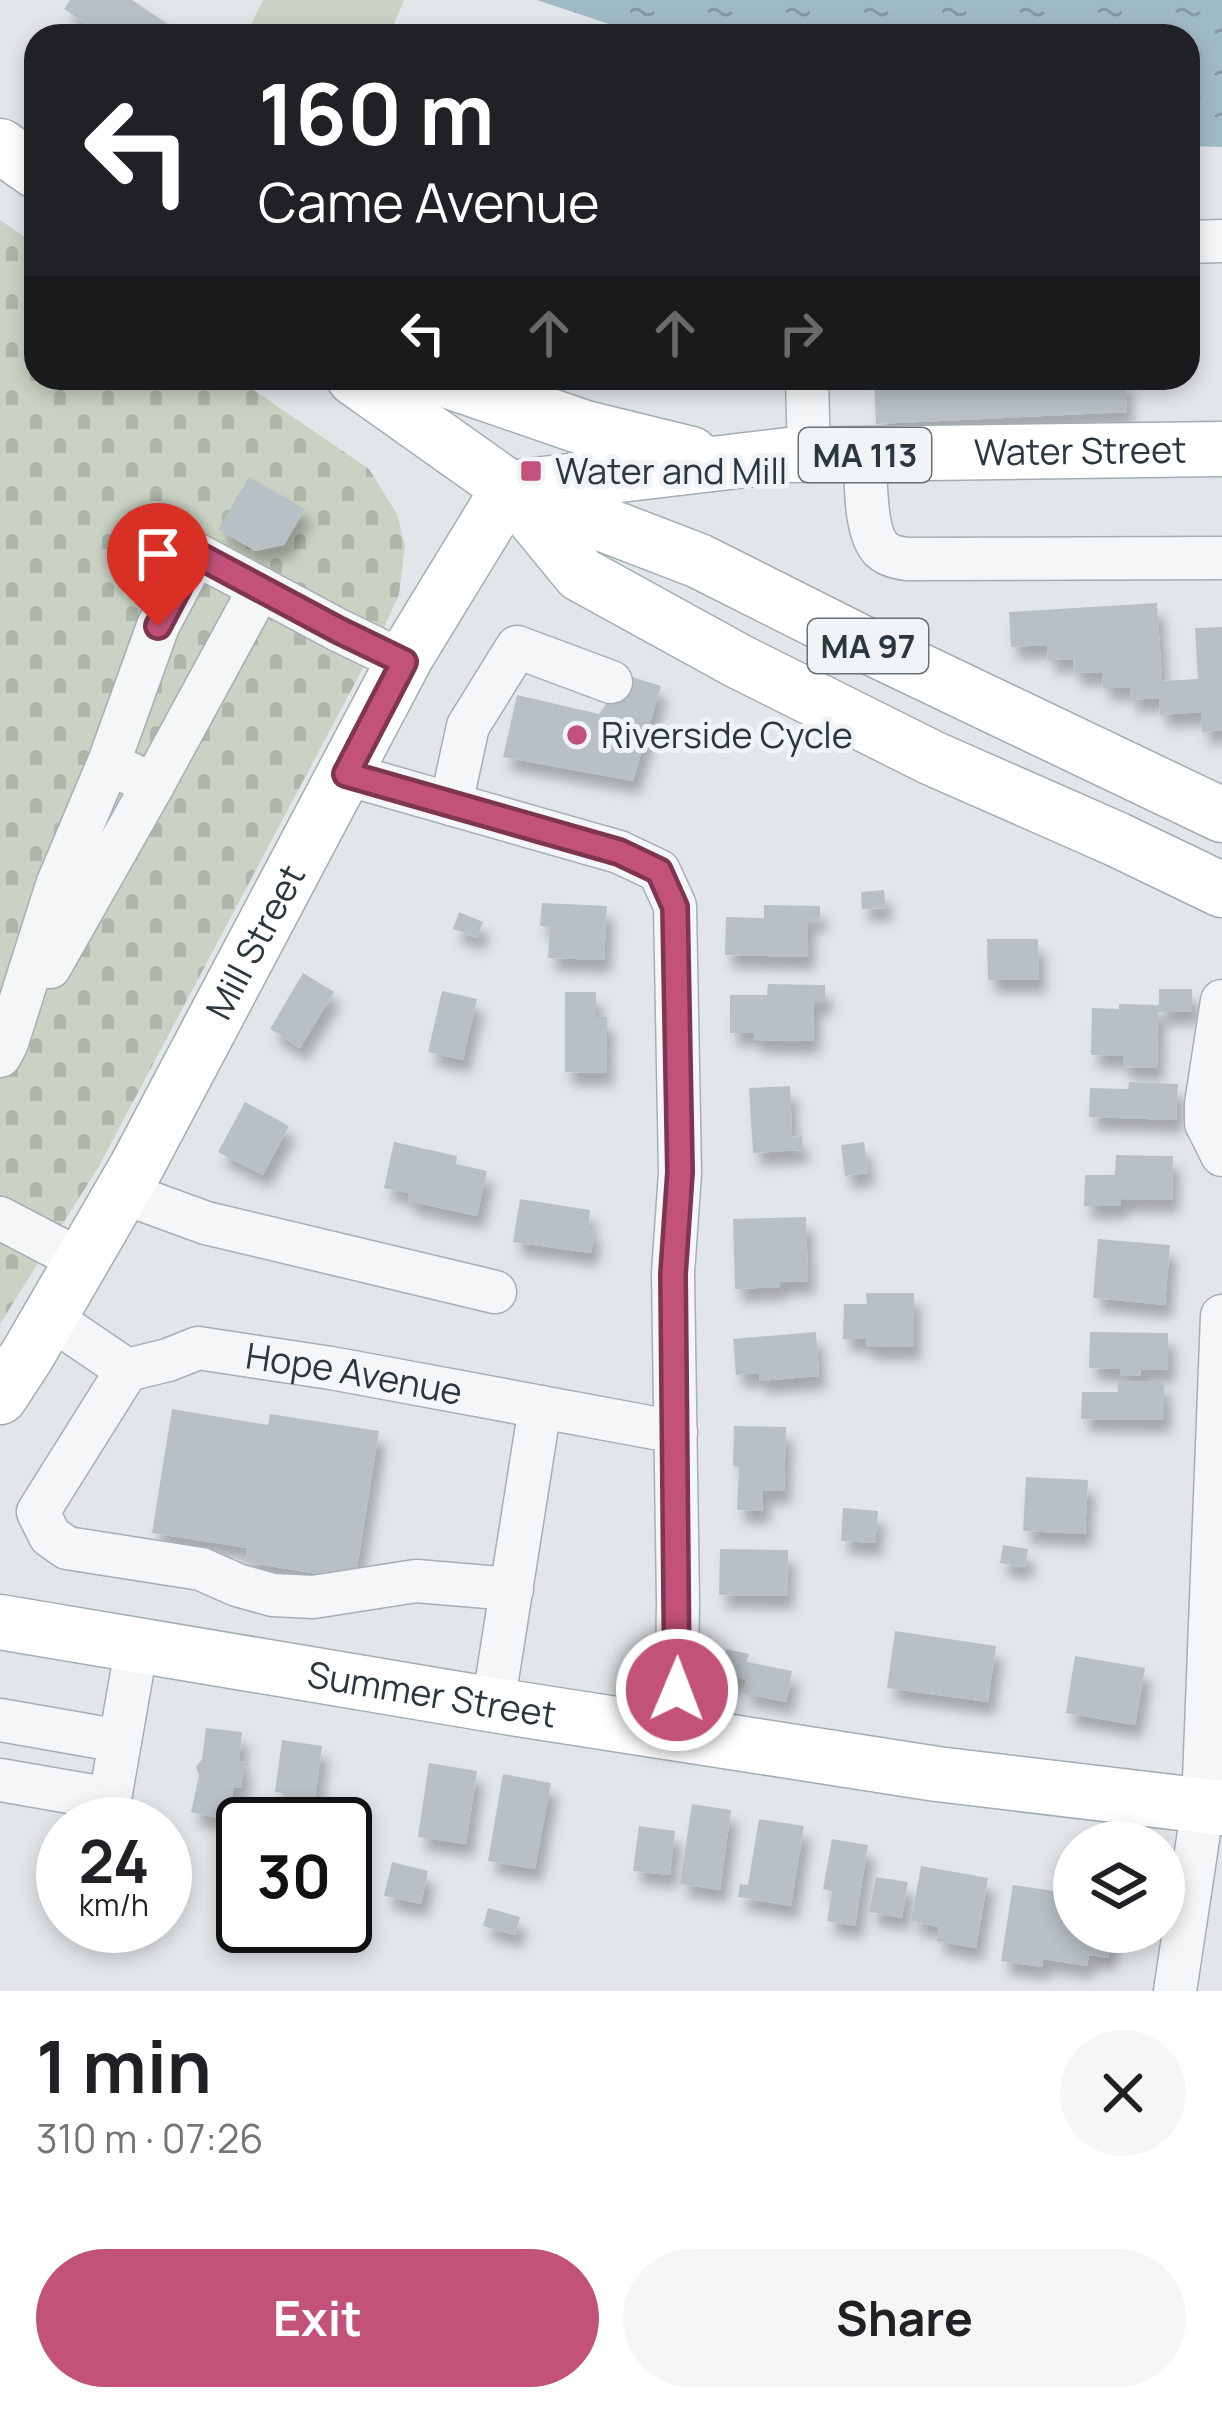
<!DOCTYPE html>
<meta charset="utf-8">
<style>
body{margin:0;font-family:Manrope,sans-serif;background:#f6f6f6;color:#202124;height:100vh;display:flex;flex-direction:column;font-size:45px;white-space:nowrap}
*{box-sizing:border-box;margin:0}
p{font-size:39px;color:#757577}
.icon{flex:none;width:66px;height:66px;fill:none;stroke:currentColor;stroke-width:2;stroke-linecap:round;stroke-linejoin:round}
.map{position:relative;height:1991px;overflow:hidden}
.sheet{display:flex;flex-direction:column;background:#fff;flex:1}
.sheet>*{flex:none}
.hud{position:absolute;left:24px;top:24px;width:1176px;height:366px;border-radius:36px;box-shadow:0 6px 18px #0003;background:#202124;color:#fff;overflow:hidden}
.buttons{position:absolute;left:1053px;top:1821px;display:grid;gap:24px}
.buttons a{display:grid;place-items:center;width:132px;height:132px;border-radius:50%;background:#fff;box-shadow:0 6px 18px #0003;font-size:60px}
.speed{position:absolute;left:36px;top:1797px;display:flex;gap:24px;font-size:60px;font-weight:700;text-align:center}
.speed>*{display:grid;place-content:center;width:156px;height:156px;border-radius:50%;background:#fff;box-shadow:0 6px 18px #0003;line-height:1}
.speed small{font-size:30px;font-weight:400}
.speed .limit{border:6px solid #111;border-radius:18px;background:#fff;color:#111}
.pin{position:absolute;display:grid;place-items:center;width:102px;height:102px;color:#fff;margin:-123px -51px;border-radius:50% 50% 50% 0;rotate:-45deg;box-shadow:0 0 12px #0007}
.pin .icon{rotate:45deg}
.me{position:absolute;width:132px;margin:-66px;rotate:1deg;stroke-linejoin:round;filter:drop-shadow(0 0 9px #0008)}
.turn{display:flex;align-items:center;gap:42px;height:252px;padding:0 36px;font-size:54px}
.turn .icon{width:156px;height:156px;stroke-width:2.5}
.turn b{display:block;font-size:84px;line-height:102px}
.lanes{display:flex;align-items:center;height:114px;padding:0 36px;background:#0003;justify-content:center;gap:60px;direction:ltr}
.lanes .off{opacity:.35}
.round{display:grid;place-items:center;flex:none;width:126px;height:126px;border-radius:63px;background:#f6f6f6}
.headline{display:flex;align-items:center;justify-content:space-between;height:204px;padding:0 36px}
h1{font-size:72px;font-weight:700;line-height:90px}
.action{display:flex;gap:24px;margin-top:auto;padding:24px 36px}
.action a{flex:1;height:138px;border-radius:72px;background:#c2527a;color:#fff;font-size:48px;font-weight:700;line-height:138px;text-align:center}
.action a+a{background:#f6f6f6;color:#202124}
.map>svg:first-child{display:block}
.green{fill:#cad2c3}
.cemetery{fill:url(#cemetery-stones)}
.water{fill:url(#water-ripples)}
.building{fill:#b9c0c5;filter:url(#shadow)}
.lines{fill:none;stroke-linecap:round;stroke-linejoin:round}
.minor-casing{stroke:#a7aeb3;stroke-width:45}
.major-casing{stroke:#a2adb3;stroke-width:57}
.minor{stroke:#f4f6f7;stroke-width:42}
.major{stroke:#fff;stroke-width:54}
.route-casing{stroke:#7e354f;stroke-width:30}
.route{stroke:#c2527a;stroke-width:21}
.poi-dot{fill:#c2527a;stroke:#f1f4f6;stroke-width:4.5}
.labels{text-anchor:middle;stroke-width:10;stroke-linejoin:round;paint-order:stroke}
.shield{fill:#f1f4f6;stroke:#667076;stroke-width:3}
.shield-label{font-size:33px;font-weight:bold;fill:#2b373f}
.street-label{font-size:36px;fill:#2b373f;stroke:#f1f4f6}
.poi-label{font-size:36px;fill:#2b373f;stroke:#f1f4f6;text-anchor:start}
</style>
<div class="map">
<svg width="1222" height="1991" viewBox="0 0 1222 1991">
<defs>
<pattern id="cemetery-stones" width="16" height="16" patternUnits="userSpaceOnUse" patternTransform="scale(3)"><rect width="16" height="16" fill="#cad2c3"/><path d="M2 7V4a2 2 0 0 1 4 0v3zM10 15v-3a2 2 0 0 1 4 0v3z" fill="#aeb5a9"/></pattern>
<pattern id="water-ripples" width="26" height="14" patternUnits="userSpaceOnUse" patternTransform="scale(3)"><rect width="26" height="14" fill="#a0bac5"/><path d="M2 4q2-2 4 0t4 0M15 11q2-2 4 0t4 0" fill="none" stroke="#8398a1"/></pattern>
<filter id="shadow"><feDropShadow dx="7" dy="13" stdDeviation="6" flood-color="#0004"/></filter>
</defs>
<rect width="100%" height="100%" fill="#e2e6e9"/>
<polygon class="green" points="263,0 404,0 389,36 245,36"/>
<polygon class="cemetery" points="0,220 36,245 36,378 236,378 369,469 397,514 405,546 399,594 381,634 99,1166 0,1324"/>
<polygon class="water" points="537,0 1222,0 1222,147 1188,146 1188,36 645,36"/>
<g class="building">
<polygon points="70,0 132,0 178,31 174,36 104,36 64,9"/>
<polygon points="874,378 1126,378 1127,412 876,424"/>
<polygon points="249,477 305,509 284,545 255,551 218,529"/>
<polygon points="1157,603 1162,681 1198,679 1195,628 1222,627 1222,730 1202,732 1201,712 1160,715 1159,698 1130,700 1130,687 1103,688 1102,672 1074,673 1073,659 1048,660 1047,645 1011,647 1009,612"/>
<polygon points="626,675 661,686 633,781 503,757 517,695 599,714"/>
<polygon points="884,890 886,908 862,909 861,892"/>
<polygon points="542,903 607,906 604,960 548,958 550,927 540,926"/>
<polygon points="764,905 820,906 820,919 808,919 808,957 725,955 726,917 764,918"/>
<polygon points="459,912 483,922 477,938 453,929"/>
<polygon points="987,939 1038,939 1039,980 988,980"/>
<polygon points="303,973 334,992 300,1048 270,1029"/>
<polygon points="768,984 825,985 825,1002 814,1002 813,1041 754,1040 754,1033 730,1033 730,995 767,995"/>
<polygon points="1159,989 1192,989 1192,1012 1158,1012 1157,1068 1123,1067 1123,1056 1091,1055 1092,1008 1119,1009 1119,1004 1159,1005"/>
<polygon points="442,991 477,999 463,1060 428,1052"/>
<polygon points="565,992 596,992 596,1017 607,1017 606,1073 565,1072"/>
<polygon points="1129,1082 1178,1084 1176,1120 1089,1117 1090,1088 1128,1089"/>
<polygon points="790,1086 792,1137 802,1136 802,1150 753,1153 749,1088"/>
<polygon points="245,1102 289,1126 263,1175 218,1152"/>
<polygon points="394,1142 457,1156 456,1164 487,1171 477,1216 408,1201 409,1193 384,1188"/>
<polygon points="864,1142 868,1173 845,1176 841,1145"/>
<polygon points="1116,1155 1173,1156 1172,1200 1121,1199 1121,1206 1084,1206 1085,1175 1115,1175"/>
<polygon points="520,1199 590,1210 588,1229 595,1230 591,1253 513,1242"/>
<polygon points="806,1217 808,1281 780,1282 780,1287 735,1289 733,1219"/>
<polygon points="1098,1239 1170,1245 1165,1305 1093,1298"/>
<polygon points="866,1293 914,1293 914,1347 866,1347 866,1339 843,1339 844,1304 867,1304"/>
<polygon points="816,1332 819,1376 759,1381 759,1373 736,1375 733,1339"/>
<polygon points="1090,1332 1168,1333 1168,1370 1141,1370 1141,1376 1120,1375 1120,1369 1089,1368"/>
<polygon points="1118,1381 1164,1381 1164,1420 1081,1419 1082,1392 1118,1392"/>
<polygon points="172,1409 268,1425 270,1414 379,1431 355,1580 245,1562 247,1548 152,1533"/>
<polygon points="734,1426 786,1427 784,1491 763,1491 763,1511 737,1510 739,1467 733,1466"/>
<polygon points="1026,1477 1088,1480 1085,1534 1023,1531"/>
<polygon points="843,1508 878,1511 875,1543 841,1541"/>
<polygon points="1003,1545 1028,1549 1025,1567 1000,1563"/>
<polygon points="720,1549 788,1550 787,1596 719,1595"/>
<polygon points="895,1631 996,1646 988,1702 887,1688"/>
<polygon points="726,1649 749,1654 747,1662 792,1671 786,1702 743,1693 746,1680 721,1675"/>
<polygon points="1075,1656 1145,1668 1135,1725 1066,1713"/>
<polygon points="206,1728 242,1732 239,1761 245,1762 241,1788 234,1787 227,1820 191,1812 199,1776 196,1767 202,1759"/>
<polygon points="282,1740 322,1746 312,1824 279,1824 283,1793 275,1792"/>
<polygon points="429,1763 477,1771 466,1844 418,1837"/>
<polygon points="503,1774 551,1783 535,1869 488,1861"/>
<polygon points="692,1804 731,1810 720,1890 680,1884"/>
<polygon points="759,1819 804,1826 791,1906 738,1897 740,1884 748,1885"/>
<polygon points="639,1826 675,1831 670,1875 633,1871"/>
<polygon points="832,1839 868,1845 855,1926 827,1921 832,1891 823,1889"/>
<polygon points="392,1862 428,1871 421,1904 384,1896"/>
<polygon points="921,1866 988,1878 976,1948 936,1941 939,1927 911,1921"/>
<polygon points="876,1877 908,1882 902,1918 869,1912"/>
<polygon points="1013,1885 1074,1894 1074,1932 1112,1932 1108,1958 1089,1955 1087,1966 1043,1959 1042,1967 1001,1961"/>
<polygon points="488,1908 520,1917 515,1935 483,1926"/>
</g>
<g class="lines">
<g class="minor-casing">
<g id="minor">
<polyline points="1188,242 1222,241"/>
<polyline points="807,378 809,455"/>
<path d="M 865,455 C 866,479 864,531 881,549 C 888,556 898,558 908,559 L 1222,558"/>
<polyline points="129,773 153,785 260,588"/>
<polyline points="346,774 619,852 659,871 675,906 680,1173 673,1273 678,1602 676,1734"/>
<polyline points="451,804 468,726 517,647 611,682"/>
<polyline points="50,967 153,785"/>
<polyline points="1222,1001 1206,1104 1206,1123 1222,1155"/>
<polyline points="0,1056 7,1043 57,885 109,762 158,626 196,554 338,630 404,662"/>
<polyline points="121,1192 206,1223 495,1292"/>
<polyline points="0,1218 82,1261"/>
<path id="s1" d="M 49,1317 L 127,1370 L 168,1360 L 198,1348 L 331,1368 L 676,1432"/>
<polyline points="127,1370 38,1512 50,1536 67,1548 201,1569 237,1585 273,1595 313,1597 416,1581 512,1589"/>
<polyline points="493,1705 540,1407"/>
<polyline points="0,1720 120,1741"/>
<polyline points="0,1780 110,1799 137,1644"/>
<polyline points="1175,1991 1203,1806 1222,1316"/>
</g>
</g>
<g class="major-casing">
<g id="major">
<polyline points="0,146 36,171"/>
<polyline points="354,378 509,488 699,561 866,645 1222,815"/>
<polyline points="440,378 585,428 691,454"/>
<path id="s2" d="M 518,487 L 788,455 L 1222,449"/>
<polyline points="511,490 580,574 738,661 932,758 1116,839 1222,890"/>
<path id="s3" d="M 0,1397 L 28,1354 L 137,1166 L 407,655 L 509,488"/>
<path id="s4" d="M 0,1622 L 506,1707 L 937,1774 L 1222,1808"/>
</g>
</g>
<use href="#minor" class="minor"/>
<use href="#major" class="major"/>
</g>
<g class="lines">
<g class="route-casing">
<polyline id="route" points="158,626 196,554 338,630 404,662 346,774 619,852 659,871 675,907 680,1172 673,1274 677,1690"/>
</g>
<use href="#route" class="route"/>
</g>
<g class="poi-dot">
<rect x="519" y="459" width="24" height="24" rx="6"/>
<circle cx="577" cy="735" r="12"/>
</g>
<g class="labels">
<g class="shield">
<rect x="799" y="428" width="132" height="54" rx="9"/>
<rect x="808" y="619" width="120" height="54" rx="9"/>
</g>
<g class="shield-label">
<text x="865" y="467">MA 113</text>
<text x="868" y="658">MA 97</text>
</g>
<g class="street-label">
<text dy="13" stroke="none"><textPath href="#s2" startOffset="564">Water Street</textPath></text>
<text dy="13" stroke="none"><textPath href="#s3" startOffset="522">Mill Street</textPath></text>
<text dy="13" stroke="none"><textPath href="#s1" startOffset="327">Hope Avenue</textPath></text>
<text dy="13" stroke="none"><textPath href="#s4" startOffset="438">Summer Street</textPath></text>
</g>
<g class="poi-label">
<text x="555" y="484">Water and Mill</text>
<text x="601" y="748">Riverside Cycle</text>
</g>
</g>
</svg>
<div class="buttons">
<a><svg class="icon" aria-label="layers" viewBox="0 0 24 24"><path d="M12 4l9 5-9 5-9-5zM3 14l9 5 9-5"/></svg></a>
</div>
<div class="speed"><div>24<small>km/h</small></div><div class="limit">30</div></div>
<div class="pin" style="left:158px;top:626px;background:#d93025"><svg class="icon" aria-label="arrive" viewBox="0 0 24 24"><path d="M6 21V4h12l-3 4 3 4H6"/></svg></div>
<svg class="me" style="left:677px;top:1690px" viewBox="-20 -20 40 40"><circle r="17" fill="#c2527a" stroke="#fff" stroke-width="3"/><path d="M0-11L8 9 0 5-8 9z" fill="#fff"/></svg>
<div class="hud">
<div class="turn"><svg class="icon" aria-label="left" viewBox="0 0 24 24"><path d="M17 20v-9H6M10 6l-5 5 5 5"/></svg><div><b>160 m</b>Came Avenue</div></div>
<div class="lanes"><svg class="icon" aria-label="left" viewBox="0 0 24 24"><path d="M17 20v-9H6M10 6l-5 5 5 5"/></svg><svg class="icon off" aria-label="ahead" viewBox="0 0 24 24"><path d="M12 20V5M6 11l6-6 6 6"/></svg><svg class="icon off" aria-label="ahead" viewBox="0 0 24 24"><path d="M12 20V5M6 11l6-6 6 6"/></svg><svg class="icon off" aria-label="right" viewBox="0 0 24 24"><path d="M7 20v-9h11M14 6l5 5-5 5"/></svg></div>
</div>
</div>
<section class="sheet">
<div class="headline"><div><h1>1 min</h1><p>310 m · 07:26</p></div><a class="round"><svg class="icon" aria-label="close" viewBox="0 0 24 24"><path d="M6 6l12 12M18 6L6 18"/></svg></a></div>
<div class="action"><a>Exit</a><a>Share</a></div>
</section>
